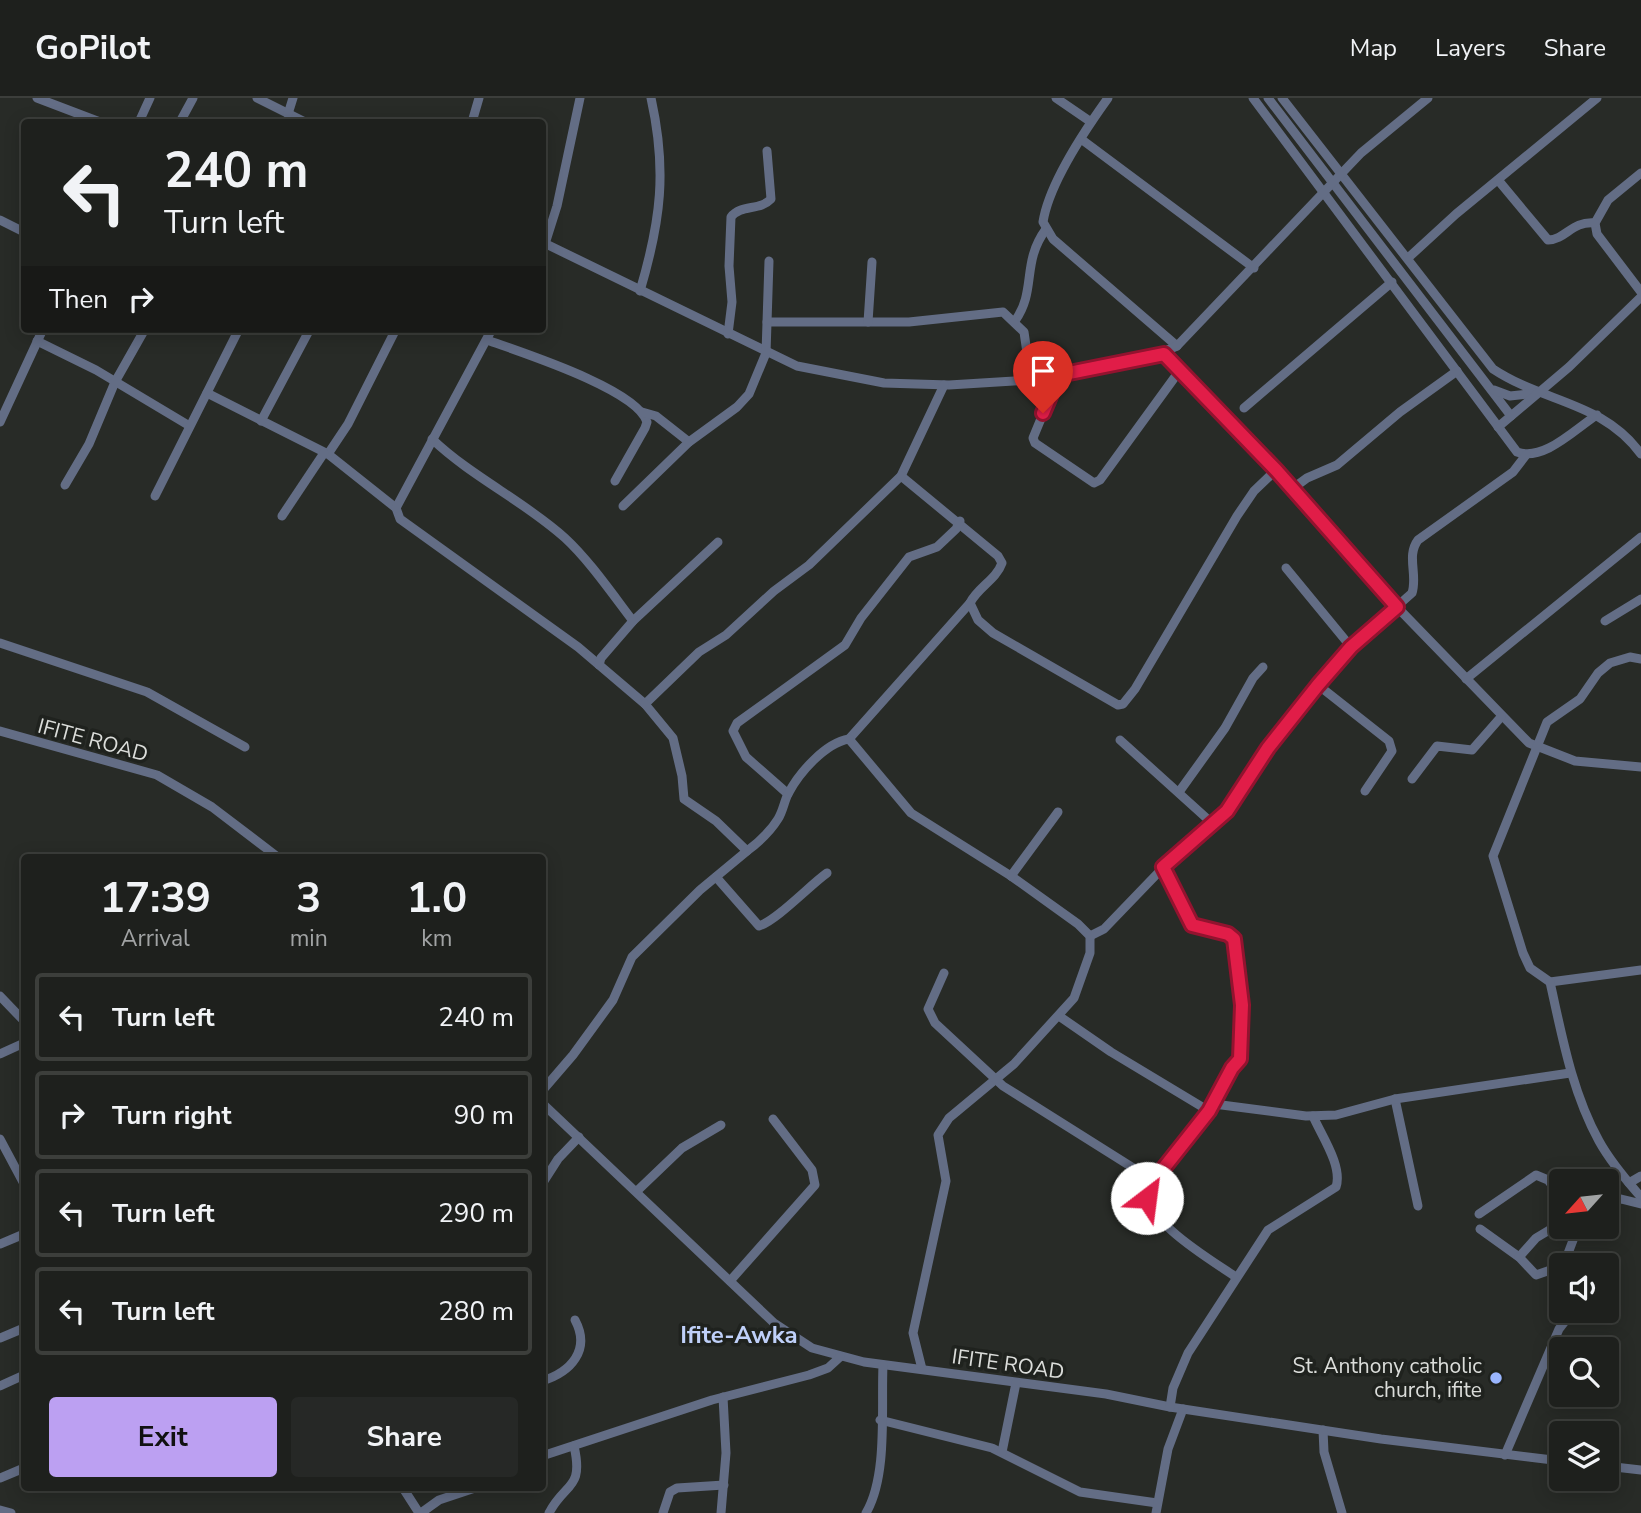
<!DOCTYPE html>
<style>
body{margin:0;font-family:"Nunito Sans",sans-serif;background:#262826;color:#f1f3f6;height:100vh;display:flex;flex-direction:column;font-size:26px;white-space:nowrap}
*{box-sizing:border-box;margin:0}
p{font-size:23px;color:#a1a3a4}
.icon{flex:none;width:38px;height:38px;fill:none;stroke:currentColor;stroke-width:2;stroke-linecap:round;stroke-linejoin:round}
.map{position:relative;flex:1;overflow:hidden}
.side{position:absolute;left:21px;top:756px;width:525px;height:637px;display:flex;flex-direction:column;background:#1e201d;border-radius:7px;box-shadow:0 4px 18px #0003,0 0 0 2px #3c3e3b}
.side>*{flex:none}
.top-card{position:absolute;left:21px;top:21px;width:525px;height:214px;border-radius:7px;box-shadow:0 4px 18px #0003,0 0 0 2px #3c3e3b;background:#1e201d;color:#f1f3f6;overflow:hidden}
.needle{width:46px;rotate:243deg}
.controls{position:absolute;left:1549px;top:1071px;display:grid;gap:14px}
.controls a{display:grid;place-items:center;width:70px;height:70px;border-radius:7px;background:#1e201d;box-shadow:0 4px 18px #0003,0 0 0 2px #3c3e3b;font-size:35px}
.pin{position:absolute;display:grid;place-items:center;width:60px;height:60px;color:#fff;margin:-72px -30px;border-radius:50% 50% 50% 0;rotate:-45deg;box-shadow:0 0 7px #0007}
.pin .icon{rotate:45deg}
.me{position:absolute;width:77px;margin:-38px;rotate:30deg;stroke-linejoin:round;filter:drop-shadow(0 0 5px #0008)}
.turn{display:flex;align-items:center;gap:24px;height:147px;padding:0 28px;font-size:32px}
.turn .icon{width:91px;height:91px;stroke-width:2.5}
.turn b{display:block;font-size:49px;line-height:60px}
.then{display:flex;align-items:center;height:66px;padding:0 28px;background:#0003;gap:14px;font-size:26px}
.eta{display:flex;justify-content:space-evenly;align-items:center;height:119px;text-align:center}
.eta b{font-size:42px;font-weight:700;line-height:49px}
.button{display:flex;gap:14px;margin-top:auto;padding:14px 28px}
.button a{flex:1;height:80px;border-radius:7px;background:#bca0f2;color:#111;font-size:28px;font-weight:700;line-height:80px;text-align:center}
.button a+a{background:#262826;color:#f1f3f6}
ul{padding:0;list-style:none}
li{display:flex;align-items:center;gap:21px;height:88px;margin:0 14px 10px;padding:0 14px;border:4px solid #3c3e3b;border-radius:7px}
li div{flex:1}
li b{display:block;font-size:26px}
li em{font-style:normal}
header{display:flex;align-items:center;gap:42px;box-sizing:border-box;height:98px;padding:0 35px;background:#1e201d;border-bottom:2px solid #3c3e3b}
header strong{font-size:33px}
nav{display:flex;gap:38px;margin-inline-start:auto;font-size:24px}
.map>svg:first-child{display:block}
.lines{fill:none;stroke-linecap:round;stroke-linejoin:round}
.minor{stroke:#636d85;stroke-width:9}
.route-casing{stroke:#92132f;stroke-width:18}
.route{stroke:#e11d48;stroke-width:12}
.poi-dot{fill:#99b5fd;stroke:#1f221e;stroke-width:2.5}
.labels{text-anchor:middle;stroke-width:7;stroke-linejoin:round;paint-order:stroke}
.street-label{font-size:21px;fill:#dbddda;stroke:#1f221e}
.poi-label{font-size:21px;fill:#dbddda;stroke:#1f221e;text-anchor:end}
.quarter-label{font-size:24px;font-weight:bold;fill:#bfd0f9;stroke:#1f221e}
</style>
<header>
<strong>GoPilot</strong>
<nav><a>Map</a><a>Layers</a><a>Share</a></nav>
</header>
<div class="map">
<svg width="1641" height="1415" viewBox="0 0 1641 1415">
<rect width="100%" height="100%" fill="#282b27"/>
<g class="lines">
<g class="minor">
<polyline points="37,0 100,24"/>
<polyline points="257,0 305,24"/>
<polyline points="1056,0 1091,24"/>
<path d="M 1108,0 C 1085,32 1049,85 1043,124 L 1053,141 L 1177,248"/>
<path d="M 1253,0 L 1517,354 C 1544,364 1576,330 1597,317"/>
<polyline points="1268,0 1511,318"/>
<path d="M 1282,0 L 1493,271 C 1544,305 1602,303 1641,356"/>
<polyline points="288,16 293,0"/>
<polyline points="139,24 150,0"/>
<polyline points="180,24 193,0"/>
<polyline points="472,24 479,0"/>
<polyline points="1081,41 1254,170"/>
<polyline points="1641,75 1608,102 1595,125 1597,136 1641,194"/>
<path d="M 1498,82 L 1548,142 C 1567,141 1571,123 1595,125"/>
<polyline points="0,122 24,134"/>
<polyline points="542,144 797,268 884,285 949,287 1031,282 1151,259 1177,248 1361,55 1428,0"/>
<polyline points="545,146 557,108 580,0"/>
<polyline points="1408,160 1456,116 1597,0"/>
<path d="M 640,193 C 661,122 667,72 651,0"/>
<path d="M 1015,223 C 1037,192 1021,165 1046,131"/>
<polyline points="767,224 909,224 1003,214 1024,234 1031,282"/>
<polyline points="868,224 872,164"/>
<path d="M 728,236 L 732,204 L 729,168 L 731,119 C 741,106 760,113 771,101 L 767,53"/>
<path d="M 487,242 C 520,254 637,291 647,324 L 645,330 L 615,383"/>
<polyline points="37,243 96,272 188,327"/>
<polyline points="1164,256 1276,372 1397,509 1529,645 1575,663 1641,669"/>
<polyline points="1059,277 1033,340 1035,345 1094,385 1100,382 1180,272"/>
<polyline points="1494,292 1510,298 1538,295"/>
<polyline points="207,295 328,356 396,410 400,421 578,549 645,606 699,554 726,537 774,493 809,467 901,378 944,287"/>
<polyline points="1244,310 1392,184"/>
<polyline points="642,314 656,318 689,344"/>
<polyline points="261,323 310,231"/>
<polyline points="0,324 43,231"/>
<polyline points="1498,329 1569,269 1641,199"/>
<path d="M 432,341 C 472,379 524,403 565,440 C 589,462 613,497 633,523"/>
<polyline points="328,356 348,326 396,231"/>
<path d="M 901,378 L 998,458 L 1002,465 C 996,482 978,489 970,505 L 978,522 L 993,535 L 1118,607 L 1123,606 L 1135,591 L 1237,418 L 1254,393 L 1276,372"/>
<polyline points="65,387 89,346 115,284 145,231"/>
<polyline points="1292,391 1307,380 1337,367 1400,314 1457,273"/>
<polyline points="155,398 239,231"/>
<polyline points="623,408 689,344 737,309 749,296 766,255 769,163"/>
<polyline points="396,410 492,231"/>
<polyline points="282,418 324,355"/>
<polyline points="1286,470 1351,549"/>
<polyline points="1605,523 1641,501"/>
<polyline points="0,545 147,594 245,649"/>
<polyline points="1641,561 1630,559 1610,565 1598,575 1580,601 1547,624 1493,758 1523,855 1530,870 1550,884 1641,872"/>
<polyline points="599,567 601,560 633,523 718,444"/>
<polyline points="1466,581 1641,439"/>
<polyline points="1318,587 1389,643 1392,653 1365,693"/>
<polyline points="0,633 157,677 212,709 279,760"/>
<polyline points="849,641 970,505"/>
<polyline points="1120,642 1213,726"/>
<polyline points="1412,681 1437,648 1472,652 1501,619"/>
<polyline points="1179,694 1225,630 1253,580 1263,569"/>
<polyline points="788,696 746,659 733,633 737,625 845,547 861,520 909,459 937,449 956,431 960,423"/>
<path d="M 747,753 C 759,744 770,734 778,721 C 783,713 784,704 788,696 C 799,675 825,645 849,641 L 911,715 L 1011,778 L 1078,826 L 1090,838 L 1090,855 L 1074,900 L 1014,966 L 949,1020 L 938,1037 L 946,1083 L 913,1235 L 922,1271"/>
<path d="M 1163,769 L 1192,827 L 1228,836 L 1234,841 L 1242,907 L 1240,961 L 1232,970 L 1209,1013 L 1148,1090 C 1140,1121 1213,1163 1236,1179"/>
<polyline points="1011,778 1058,714"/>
<path d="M 716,779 L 759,828 C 777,822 809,788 827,775"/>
<path d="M 1090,838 L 1104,831 L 1181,751 L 1227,713 L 1268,650 L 1318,587 L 1351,549 L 1412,495 C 1418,477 1406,458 1418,442 L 1513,374 L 1526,357"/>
<polyline points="944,875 928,911 935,925 1003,988 1154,1083"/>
<path d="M 1550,884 C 1562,938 1572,994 1599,1043 C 1610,1063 1626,1082 1641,1099"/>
<polyline points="0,898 24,923"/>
<polyline points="1059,918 1111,954 1209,1013"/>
<polyline points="0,956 24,945"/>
<polyline points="542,993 573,957 613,902 632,859 700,792 747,753 716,723 684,701 682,678 673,640 645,606"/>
<polyline points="1395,1001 1418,1108"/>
<polyline points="542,1005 774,1225 812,1250 864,1264 1106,1296 1170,1309 1381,1341 1561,1363"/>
<polyline points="1214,1006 1306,1018 1336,1017 1395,1001 1570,975"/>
<polyline points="0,1041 24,1086"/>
<polyline points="1629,1085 1641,1078"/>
<polyline points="542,1086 558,1061 579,1039"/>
<polyline points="637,1093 682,1050 721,1027"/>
<polyline points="1606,1107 1621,1101 1641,1106"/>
<polyline points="1479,1116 1536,1077 1548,1082 1561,1099"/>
<polyline points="1480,1131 1519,1159 1536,1177 1565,1167"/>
<polyline points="0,1146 24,1136"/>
<polyline points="1519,1159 1536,1140 1561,1125"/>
<polyline points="1564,1166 1578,1129"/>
<polyline points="730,1183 815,1087 812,1072 773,1021"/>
<polyline points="0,1240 24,1230"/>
<path d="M 542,1283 C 571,1274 591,1252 575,1222"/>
<polyline points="0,1288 24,1277"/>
<path d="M 1170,1309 L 1173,1290 L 1188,1255 L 1268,1132 L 1336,1089 C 1343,1068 1321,1037 1313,1018"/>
<polyline points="880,1322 992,1350 1080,1394 1157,1405"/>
<polyline points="1323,1332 1324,1354 1342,1415"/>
<polyline points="1002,1354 1016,1285"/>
<polyline points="1505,1357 1559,1231 1573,1213"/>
<polyline points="542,1358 712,1302 809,1277 828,1270 840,1259"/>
<polyline points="1606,1368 1641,1372"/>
<polyline points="0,1380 24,1370"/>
<polyline points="403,1390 419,1415"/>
<polyline points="0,1412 11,1415"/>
<polyline points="421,1415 439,1402 475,1390"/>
<path d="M 549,1415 C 565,1384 584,1392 574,1348"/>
<polyline points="663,1415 670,1394 677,1390 724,1387"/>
<polyline points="721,1415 726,1355 723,1299"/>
<path d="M 866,1415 C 888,1378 881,1310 883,1267"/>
<polyline points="1156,1415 1168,1351 1183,1311"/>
</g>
</g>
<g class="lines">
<g class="route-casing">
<polyline id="route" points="1043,315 1059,277 1164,256 1276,372 1397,509 1351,549 1318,587 1268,650 1227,713 1163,769 1192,827 1228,836 1234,841 1242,907 1240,961 1232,970 1209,1013 1148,1090 1147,1100"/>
</g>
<use href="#route" class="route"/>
</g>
<circle class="poi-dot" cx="1496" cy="1280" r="7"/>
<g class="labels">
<g class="street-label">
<text transform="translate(93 642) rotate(15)" y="7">IFITE ROAD</text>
<text transform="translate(1008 1266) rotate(8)" y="7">IFITE ROAD</text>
</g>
<g class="poi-label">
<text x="1482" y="1275">St. Anthony catholic<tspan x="1482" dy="24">church, ifite</tspan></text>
</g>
<g class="quarter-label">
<text x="739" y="1245">Ifite-Awka</text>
</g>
</g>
</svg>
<div class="controls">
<a><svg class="needle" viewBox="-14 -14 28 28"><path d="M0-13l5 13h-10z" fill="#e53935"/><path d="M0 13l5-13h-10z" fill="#a1a3a4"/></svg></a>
<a><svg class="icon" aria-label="sound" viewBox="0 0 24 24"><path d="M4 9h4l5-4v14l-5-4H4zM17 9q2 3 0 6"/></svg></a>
<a><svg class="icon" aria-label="search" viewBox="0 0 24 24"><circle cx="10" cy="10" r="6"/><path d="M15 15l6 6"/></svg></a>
<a><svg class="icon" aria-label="layers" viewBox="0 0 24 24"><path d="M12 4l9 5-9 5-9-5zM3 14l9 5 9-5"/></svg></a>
</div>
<div class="pin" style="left:1043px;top:315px;background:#d93025"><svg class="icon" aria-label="arrive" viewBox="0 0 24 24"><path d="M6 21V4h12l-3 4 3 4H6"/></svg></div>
<svg class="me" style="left:1147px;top:1100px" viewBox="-20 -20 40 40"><circle r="19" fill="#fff"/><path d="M0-13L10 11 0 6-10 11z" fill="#e11d48"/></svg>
<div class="top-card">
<div class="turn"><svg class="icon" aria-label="left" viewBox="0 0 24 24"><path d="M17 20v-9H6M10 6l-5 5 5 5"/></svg><div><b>240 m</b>Turn left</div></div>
<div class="then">Then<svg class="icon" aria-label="right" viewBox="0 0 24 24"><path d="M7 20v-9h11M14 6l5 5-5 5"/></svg></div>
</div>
<section class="side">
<div class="eta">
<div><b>17:39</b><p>Arrival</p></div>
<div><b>3</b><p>min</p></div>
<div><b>1.0</b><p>km</p></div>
</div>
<ul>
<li><svg class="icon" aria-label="left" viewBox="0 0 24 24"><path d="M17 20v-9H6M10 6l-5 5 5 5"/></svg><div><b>Turn left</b></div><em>240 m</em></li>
<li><svg class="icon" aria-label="right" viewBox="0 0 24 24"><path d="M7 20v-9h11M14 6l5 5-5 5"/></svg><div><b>Turn right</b></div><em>90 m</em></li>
<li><svg class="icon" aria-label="left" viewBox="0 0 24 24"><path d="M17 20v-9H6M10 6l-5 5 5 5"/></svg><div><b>Turn left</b></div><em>290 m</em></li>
<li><svg class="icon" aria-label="left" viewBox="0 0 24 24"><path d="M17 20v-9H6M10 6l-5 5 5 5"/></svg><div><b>Turn left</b></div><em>280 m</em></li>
</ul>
<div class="button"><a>Exit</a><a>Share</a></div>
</section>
</div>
